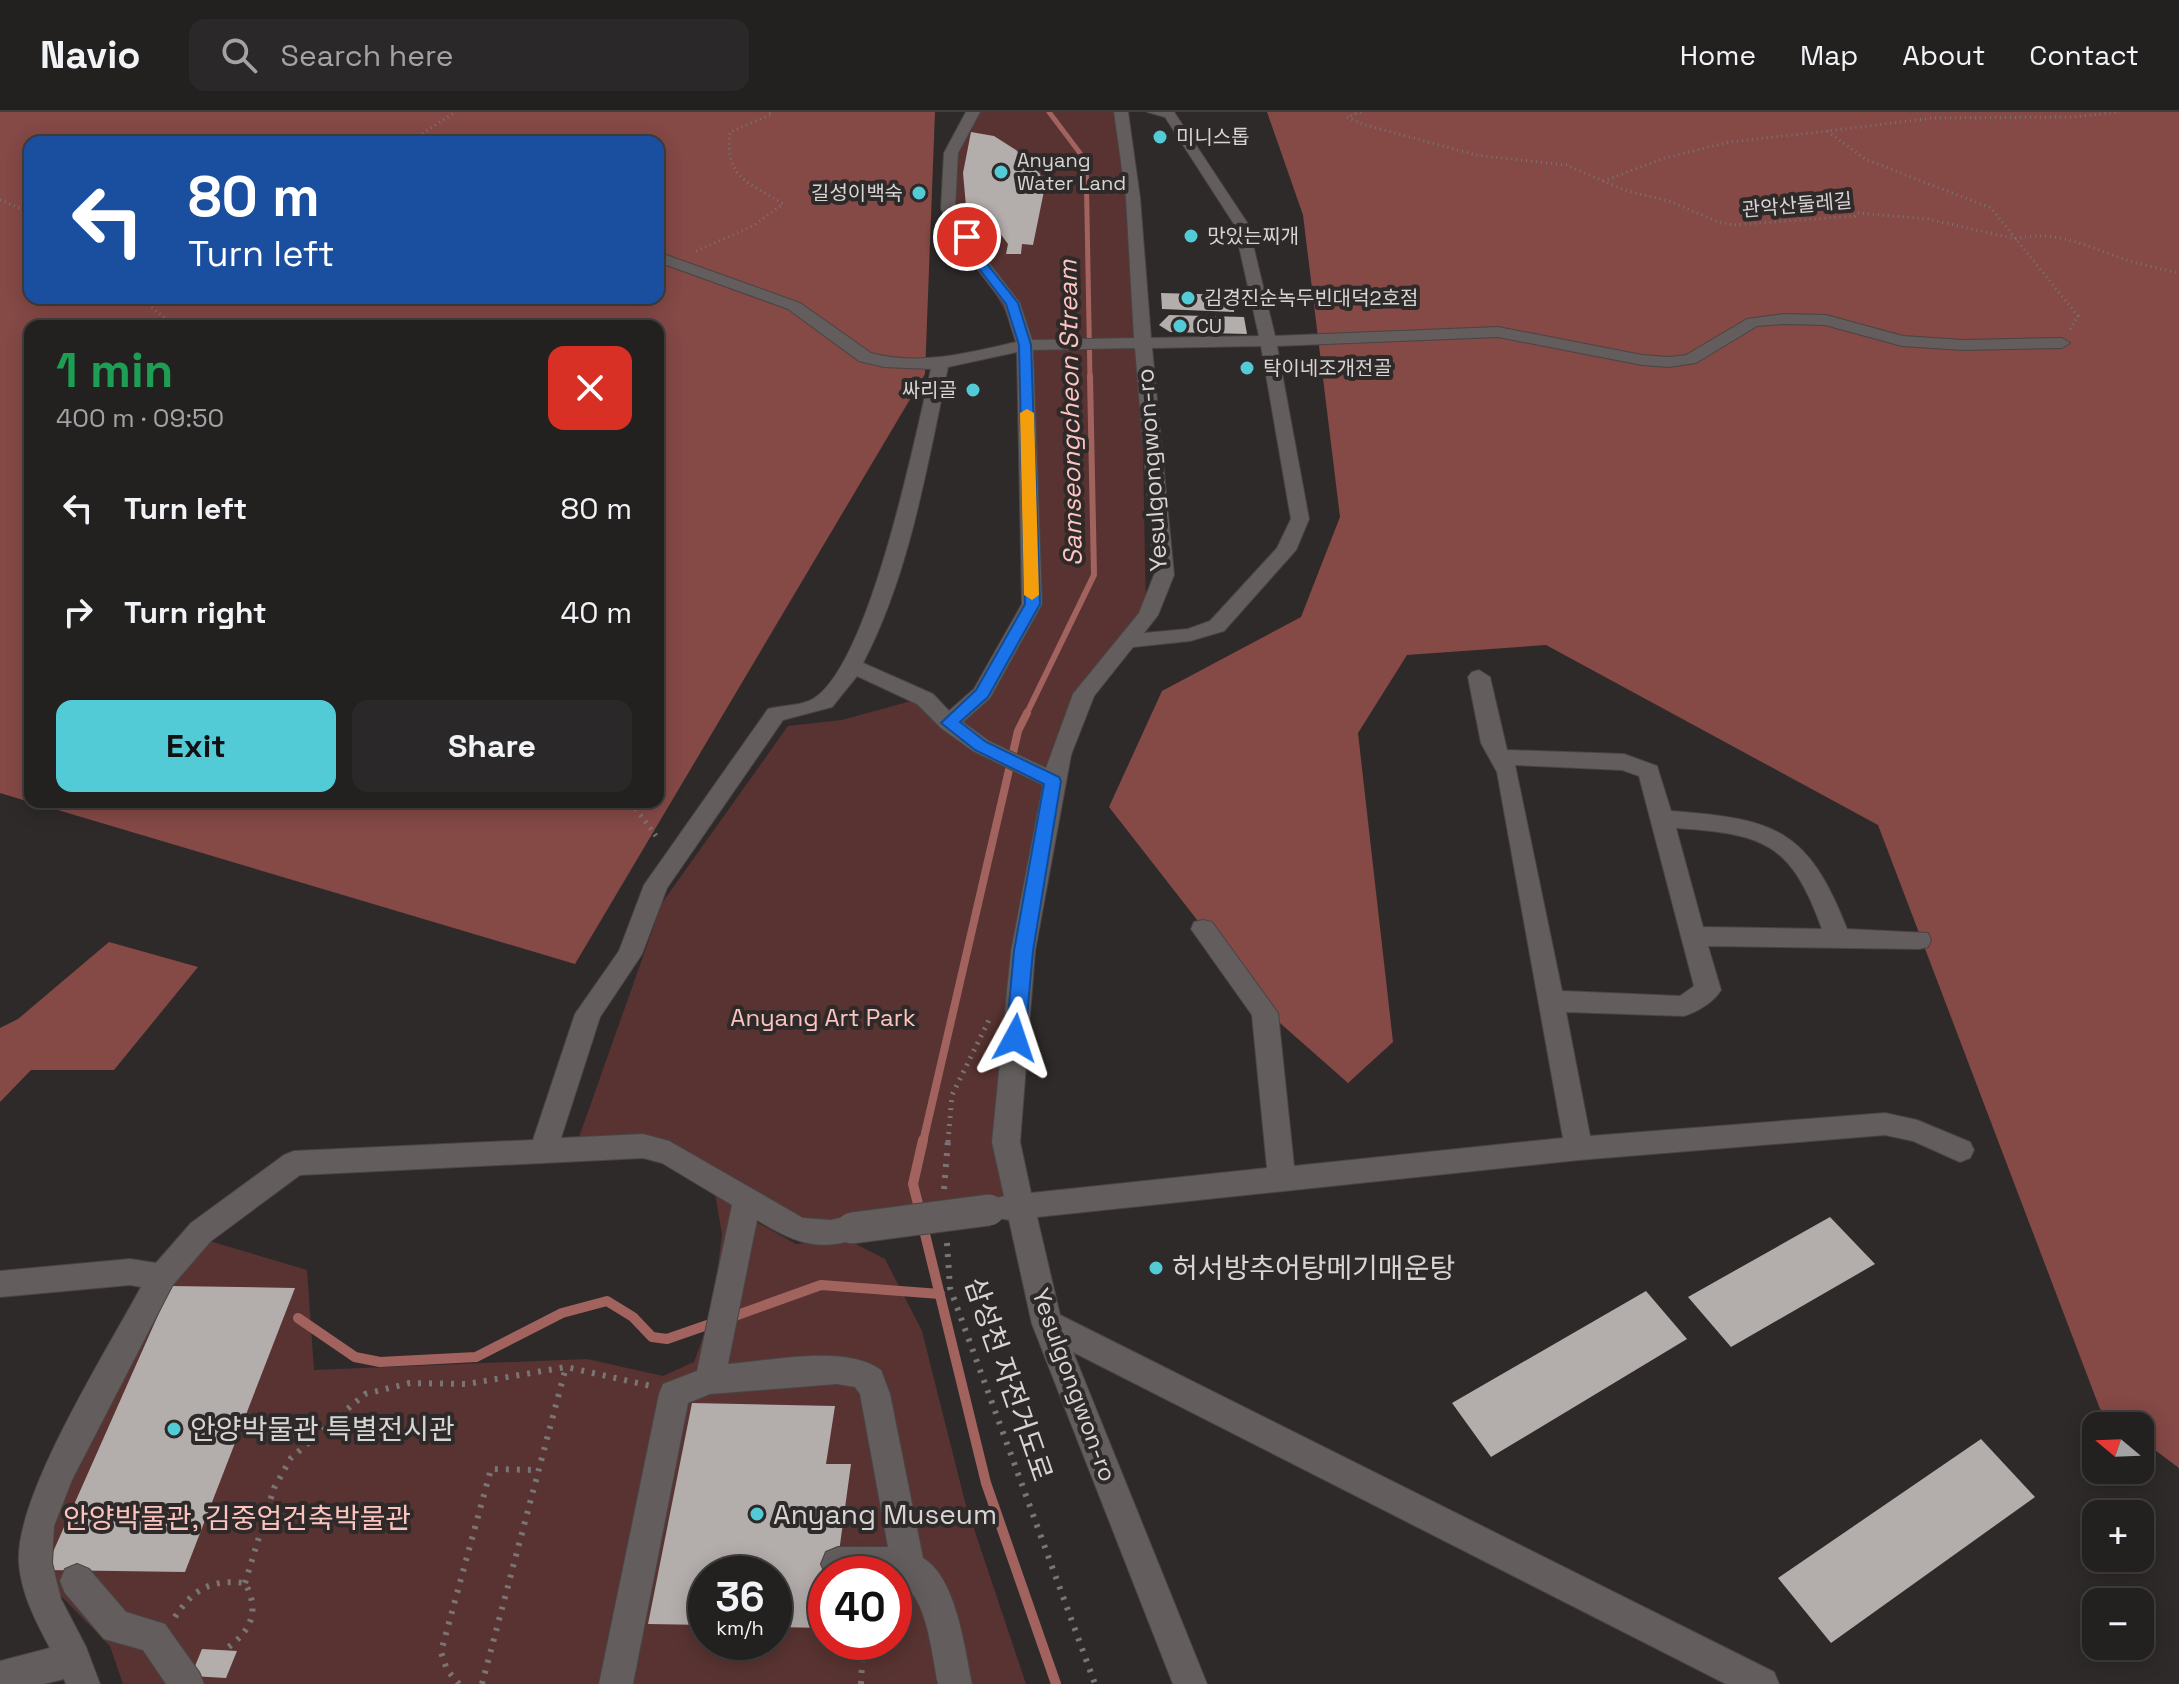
<!DOCTYPE html>
<meta charset="utf-8">
<style>
body{margin:0;font-family:"Space Grotesk","Noto Sans KR",sans-serif;background:#2b2829;color:#f1f3f6;height:100vh;display:flex;flex-direction:column;font-size:30px;white-space:nowrap}
*{box-sizing:border-box;margin:0}
p{font-size:26px;color:#a3a3a5}
.icon{flex:none;width:44px;height:44px;fill:none;stroke:currentColor;stroke-width:2;stroke-linecap:round;stroke-linejoin:round}
.map{position:relative;flex:1;overflow:hidden}
.side{position:absolute;left:24px;top:208px;width:640px;height:488px;display:flex;flex-direction:column;background:#232020;border-radius:16px;box-shadow:0 4px 20px #0003,0 0 0 2px #403e3e}
.side>*{flex:none}
.banner{position:absolute;left:24px;top:24px;width:640px;height:168px;border-radius:16px;box-shadow:0 4px 20px #0003,0 0 0 2px #403e3e;background:#1a4fa0;color:#fff;overflow:hidden}
.needle{width:52px;rotate:289deg}
.fabs{position:absolute;left:2082px;top:1300px;display:grid;gap:16px}
.fabs a{display:grid;place-items:center;width:72px;height:72px;border-radius:16px;background:#232020;box-shadow:0 4px 20px #0003,0 0 0 2px #403e3e;font-size:40px}
.speed{position:absolute;left:688px;top:1444px;display:flex;gap:16px;font-size:40px;font-weight:700;text-align:center}
.speed>*{display:grid;place-content:center;width:104px;height:104px;border-radius:50%;background:#232020;box-shadow:0 4px 20px #0003,0 0 0 2px #403e3e;line-height:1}
.speed small{font-size:20px;font-weight:400}
.speed .limit{border:12px solid #d22;background:#fff;color:#111}
.pin{position:absolute;display:grid;place-items:center;width:68px;height:68px;color:#fff;margin:-34px;border:4px solid #fff;border-radius:50%;box-shadow:0 2px 8px #0007}
.me{position:absolute;width:88px;margin:-44px;rotate:5deg;stroke-linejoin:round;filter:drop-shadow(0 0 6px #0008)}
.turn{display:flex;align-items:center;gap:28px;height:168px;padding:0 32px;font-size:36px}
.turn .icon{width:104px;height:104px;stroke-width:2.5}
.turn b{display:block;font-size:56px;line-height:68px}
.round{display:grid;place-items:center;flex:none;width:84px;height:84px;border-radius:16px;background:#2b2829}
.summary{display:flex;align-items:center;justify-content:space-between;height:136px;padding:0 32px}
h1{font-size:48px;font-weight:600;line-height:60px;color:#1e9e55}
.cta{display:flex;gap:16px;margin-top:auto;padding:16px 32px}
.cta a{flex:1;height:92px;border-radius:16px;background:#52cbd7;color:#111;font-size:32px;font-weight:600;line-height:92px;text-align:center}
.cta a+a{background:#2b2829;color:#f1f3f6}
ul{padding:0;list-style:none}
li{display:flex;align-items:center;gap:24px;height:104px;padding:0 32px}
li div{flex:1}
li b{display:block;font-size:30px}
li em{font-style:normal}
header{display:flex;align-items:center;gap:48px;box-sizing:border-box;height:112px;padding:0 40px;background:#232020;border-bottom:2px solid #403e3e}
header strong{font-size:38px}
nav{display:flex;gap:44px;margin-inline-start:auto;font-size:28px}
.search{width:560px;height:72px;background:#2b2829;display:flex;align-items:center;gap:20px;box-sizing:border-box;padding:0 28px;border-radius:16px;color:#a3a3a5;font-size:30px}
.map>svg:first-child{display:block}
.green{fill:#583331;fill-rule:evenodd}
.forest{fill:#854946;fill-rule:evenodd}
.lines{fill:none;stroke-linecap:round;stroke-linejoin:round}
.stream-far3{stroke:#a2635f;stroke-width:5}
.stream-far2{stroke:#a2635f;stroke-width:6}
.stream-far1{stroke:#a2635f;stroke-width:8}
.stream{stroke:#a2635f;stroke-width:10}
.building{fill:#b3adac}
.minor-casing{stroke:#494544;stroke-width:2}
.path-far2{stroke:#797575;stroke-width:3;stroke-dasharray:1 4;stroke-linecap:butt}
.path-far1{stroke:#797575;stroke-width:5;stroke-dasharray:2 6;stroke-linecap:butt}
.path{stroke:#797575;stroke-width:6;stroke-dasharray:3 8;stroke-linecap:butt}
.minor{fill:#635d5d;fill-rule:evenodd}
.minor-bridge-casing{stroke:#494544;stroke-width:33;stroke-linecap:butt}
.minor-bridge{stroke:#635d5d;stroke-width:31}
.route{fill:#1a73e8;stroke:#114b97;stroke-width:2}
.slow{fill:#f59e0b}
.poi-dot{fill:#52cbd7;stroke:#2f2a2a;stroke-width:3}
.labels{text-anchor:middle;stroke-width:8;stroke-linejoin:round;paint-order:stroke}
.far-poi-label{font-size:20px;fill:#d7d4d4;stroke:#2f2a2a;text-anchor:start}
.far-street-label{font-size:20px;fill:#d7d4d4;stroke:#2f2a2a}
.street-label{font-size:24px;fill:#d7d4d4;stroke:#2f2a2a}
.park-label{font-size:24px;fill:#fdc3be;stroke:#2f2a2a}
.water-label{font-size:26px;font-style:italic;fill:#fec4bf;stroke:#2f2a2a}
.near-poi-label{font-size:28px;fill:#d7d4d4;stroke:#2f2a2a;text-anchor:start}
.near-street-label{font-size:28px;fill:#d7d4d4;stroke:#2f2a2a}
.near-park-label{font-size:28px;fill:#fdc3be;stroke:#2f2a2a}
</style>
<header>
<strong>Navio</strong>
<div class="search"><svg class="icon" aria-label="search" viewBox="0 0 24 24"><circle cx="10" cy="10" r="6"/><path d="M15 15l6 6"/></svg>Search here</div>
<nav><a>Home</a><a>Map</a><a>About</a><a>Contact</a></nav>
</header>
<div class="map">
<svg width="2179" height="1572" viewBox="0 0 2179 1572">
<rect width="100%" height="100%" fill="#2f2a2a"/>
<g class="green">
<polygon points="971,0 1117,0 1141,230 1146,503 1082,582 1021,838 1016,1093 828,1120 666,1040 578,1028 662,791 788,614 842,608 922,586 947,610 980,581 1030,491 1023,233 965,125 946,97 949,41"/>
<path d="M 715,1081 L 751,1107 L 796,1132 L 848,1128 L 885,1147 L 922,1219 L 965,1390 L 1026,1572 L 123,1572 L 110,1534 L 59,1482 L 45,1458 L 56,1396 L 154,1193 L 206,1128 L 307,1158 L 314,1258 L 587,1247 L 663,1264 L 694,1250 L 712,1201 L 722,1123 ZM 706,1462 L 774,1462 L 774,1530 L 706,1530 ZM 826,1462 L 894,1462 L 894,1530 L 826,1530 Z"/>
</g>
<g class="forest">
<path d="M 0,0 L 935,0 L 925,262 L 575,852 L 31,690 L 658,690 L 658,214 L 30,214 L 30,690 L 0,681 ZM 30,30 L 658,30 L 658,186 L 30,186 Z"/>
<polygon points="1267,0 2179,0 2179,1356 2140,1327 2140,1314 2123,1314 2100,1297 1878,713 1546,533 1407,543 1358,621 1393,930 1348,971 1272,904 1109,695 1162,579 1301,505 1340,405 1303,103"/>
<polygon points="109,830 198,855 114,958 31,958 0,990 0,916 18,907"/>
</g>
<g class="lines">
<polyline class="stream-far3" points="1049,0 1086,49 1090,266"/>
<polyline class="stream-far2" points="1026,603 1094,463 1090,264"/>
<polyline class="stream-far1" points="923,1030 1018,619 1027,601"/>
<g class="stream">
<polyline points="920,1100 913,1072 923,1028"/>
<polyline points="923,1114 986,1371 1056,1572"/>
<polyline points="298,1206 355,1245 380,1250 476,1245 562,1201 607,1189 633,1205 652,1225 667,1227 716,1210"/>
<polyline points="729,1206 821,1173 940,1182"/>
</g>
</g>
<g class="building">
<polygon points="971,20 994,24 1016,38 1040,62 1044,79 1033,133 1022,132 1021,142 1006,142 1008,132 999,120 987,122 966,94 963,61"/>
<polygon points="1161,181 1234,183 1234,200 1162,197"/>
<polygon points="1169,203 1244,205 1247,222 1170,220 1159,213"/>
<polygon points="1830,1105 1875,1152 1731,1235 1688,1185"/>
<polygon points="171,1174 295,1176 185,1460 45,1458"/>
<polygon points="1646,1179 1687,1227 1491,1345 1452,1291"/>
<polygon points="692,1291 835,1294 826,1352 851,1352 836,1462 826,1462 826,1516 774,1515 774,1462 706,1462 706,1513 648,1512"/>
<polygon points="1981,1327 2035,1385 1831,1531 1778,1466"/>
<polygon points="202,1537 237,1539 226,1566 191,1564"/>
</g>
<g class="lines">
<g class="minor-casing">
<g id="minor">
<path d="M 966,0 L 980,0 L 958,41 L 955,97 L 990,152 L 1020,191 L 1032,228 L 1134,226 L 1126,86 L 1114,0 L 1128,0 L 1140,86 L 1151,226 L 1259,224 L 1234,112 L 1165,5 L 1147,0 L 1174,0 L 1248,112 L 1275,224 L 1498,215 L 1642,243 L 1669,245 L 1686,243 L 1747,207 L 1784,202 L 1826,203 L 1903,224 L 1963,228 L 2062,226 L 2070,231 L 2062,236 L 1963,238 L 1902,234 L 1825,213 L 1784,212 L 1757,214 L 1696,251 L 1669,255 L 1642,253 L 1498,225 L 1277,234 L 1309,407 L 1296,438 L 1224,519 L 1190,529 L 1133,535 L 1094,584 L 1071,643 L 1035,839 L 1020,1030 L 1031,1081 L 1267,1056 L 1252,903 L 1191,817 L 1194,810 L 1203,808 L 1212,810 L 1278,901 L 1294,1054 L 1563,1026 L 1497,660 L 1481,631 L 1468,565 L 1472,560 L 1479,558 L 1490,565 L 1507,638 L 1624,642 L 1657,654 L 1671,699 C 1776,707 1808,717 1847,817 L 1928,821 L 1931,828 L 1928,835 L 1919,837 L 1708,834 L 1721,878 C 1714,890 1697,900 1684,904 L 1566,900 L 1590,1024 L 1885,1001 L 1917,1008 L 1970,1030 L 1974,1038 L 1970,1046 L 1960,1050 L 1913,1029 L 1885,1023 L 1579,1048 L 1037,1105 L 1060,1203 L 1774,1560 L 1779,1572 L 1726,1572 L 1073,1240 L 1207,1572 L 1173,1572 L 1032,1212 L 1009,1108 L 993,1105 L 989,1096 L 993,1087 L 1004,1084 L 992,1030 L 1011,839 L 1043,673 L 973,639 L 941,616 L 917,592 L 857,564 L 832,595 L 783,608 L 667,776 L 642,842 L 600,905 L 561,1026 L 643,1022 L 669,1029 L 803,1106 L 831,1108 L 852,1103 L 862,1107 L 866,1116 L 862,1125 C 819,1141 795,1131 757,1108 L 728,1252 C 770,1249 846,1232 881,1258 L 890,1282 L 923,1446 C 956,1465 965,1537 972,1572 L 938,1572 C 932,1545 927,1475 894,1469 L 894,1462 L 826,1463 L 821,1452 L 826,1440 L 838,1435 L 888,1435 L 860,1282 L 855,1275 L 837,1272 L 710,1282 L 688,1291 L 633,1572 L 599,1572 L 659,1282 L 663,1272 L 697,1259 L 732,1093 L 662,1051 L 643,1046 L 300,1063 L 211,1129 L 172,1174 L 72,1368 L 54,1414 L 52,1451 L 61,1487 L 86,1535 L 100,1572 L 66,1572 L 64,1567 L 44,1572 L 0,1572 L 0,1549 L 50,1536 C 36,1510 21,1481 19,1451 C 14,1385 108,1237 141,1175 L 130,1173 L 0,1185 L 0,1159 L 130,1147 L 156,1151 L 191,1111 L 284,1043 L 294,1039 L 533,1028 L 575,902 L 619,839 L 644,773 L 768,597 C 783,593 804,594 816,585 C 871,545 915,327 931,257 L 884,255 L 859,249 L 788,197 L 658,150 L 658,140 L 800,191 L 871,241 C 920,254 968,241 1016,230 L 1004,192 L 975,154 L 941,97 L 944,41 ZM 1261,234 L 1291,407 L 1277,436 L 1210,509 L 1188,517 L 1144,521 L 1158,503 L 1174,463 L 1152,236 ZM 1135,236 L 1154,463 L 1139,501 L 1073,582 L 1046,656 L 989,629 L 963,610 L 990,586 L 1042,492 L 1033,238 ZM 1017,240 L 1022,492 L 974,577 L 949,599 L 933,582 L 863,551 C 910,461 927,354 948,255 ZM 1515,653 L 1622,658 L 1639,664 L 1694,874 L 1680,884 L 1562,879 ZM 1676,716 C 1765,722 1791,731 1822,817 L 1703,815 Z"/>
<polygon points="77,1452 89,1457 126,1500 165,1512 199,1560 204,1572 166,1572 143,1538 104,1527 65,1481 60,1469 65,1457"/>
</g>
</g>
<g class="path-far2">
<path d="M 1361,0 L 1347,5 L 1362,12 L 1476,43 L 1566,53 L 1627,79 L 1669,89 L 1718,110 L 1733,113 L 1855,104 L 1857,101 L 1928,107 L 2016,127 C 2057,116 2092,137 2130,149 C 2146,154 2163,157 2179,161"/>
<polyline points="410,30 455,0"/>
<polyline points="1603,69 1665,46 1729,30 1827,19"/>
<polyline points="0,88 30,100"/>
<path d="M 696,139 L 753,114 L 783,92 C 748,69 725,68 730,20 L 772,2 L 770,0"/>
<polyline points="140,186 170,210 168,214"/>
<polyline points="165,186 187,190 201,186"/>
<polyline points="2070,217 2078,204 1991,96 1865,47 1827,19 1933,6 2072,5 2120,0"/>
</g>
<g class="path-far1">
<polyline points="631,690 659,728"/>
<polyline points="948,1030 952,983 989,908"/>
</g>
<g class="path">
<polyline points="944,1077 948,1028"/>
<polyline points="947,1131 950,1176 1095,1572"/>
<polyline points="245,1471 274,1376 291,1346 365,1282 410,1271 467,1272 566,1255 651,1274"/>
<path d="M 175,1505 C 193,1477 212,1467 245,1471 C 261,1500 250,1521 224,1538"/>
<polyline points="459,1572 447,1558 441,1540 491,1357 536,1358"/>
<polyline points="482,1572 566,1255"/>
<polyline points="861,1572 863,1530"/>
</g>
<use href="#minor" class="minor"/>
<g class="minor-bridge-casing">
<polyline id="minor-bridge" points="852,1116 989,1098"/>
</g>
<use href="#minor-bridge" class="minor-bridge"/>
</g>
<polygon class="route" points="963,123 971,123 988,153 1018,191 1031,233 1040,492 988,585 960,610 986,630 1059,665 1061,669 1033,839 1025,926 1022,932 1008,932 1006,926 1014,839 1044,672 975,638 941,611 976,578 1025,492 1019,233 1006,192 977,154 961,125"/>
<polygon class="slow" points="1027,297 1034,301 1039,483 1032,488 1024,483 1020,301"/>
<g class="poi-dot">
<circle cx="1160" cy="25" r="8"/>
<circle cx="1001" cy="60" r="8"/>
<circle cx="919" cy="81" r="8"/>
<circle cx="1191" cy="124" r="8"/>
<circle cx="1188" cy="186" r="8"/>
<circle cx="1180" cy="214" r="8"/>
<circle cx="1247" cy="256" r="8"/>
<circle cx="973" cy="278" r="8"/>
<circle cx="1156" cy="1156" r="8"/>
<circle cx="174" cy="1317" r="8"/>
<circle cx="757" cy="1402" r="8"/>
</g>
<g class="labels">
<g class="far-poi-label">
<text x="1176" y="32">미니스톱</text>
<text x="1017" y="55">Anyang<tspan x="1017" dy="23">Water Land</tspan></text>
<text x="903" y="88" text-anchor="end">길성이백숙</text>
<text x="1207" y="131">맛있는찌개</text>
<text x="1204" y="193">김경진순녹두빈대덕2호점</text>
<text x="1196" y="221">CU</text>
<text x="1263" y="263">탁이네조개전골</text>
<text x="957" y="285" text-anchor="end">싸리골</text>
</g>
<g class="far-street-label">
<text transform="translate(1797 93) rotate(-5)" y="7">관악산둘레길</text>
</g>
<g class="street-label">
<text transform="translate(1152 358) rotate(-94)" y="8">Yesulgongwon-ro</text>
<text transform="translate(1074 1273) rotate(70)" y="8">Yesulgongwon-ro</text>
</g>
<g class="park-label">
<text x="823" y="914">Anyang Art Park</text>
</g>
<g class="water-label">
<text transform="translate(1070 301) rotate(-91)" y="9">Samseongcheon Stream</text>
</g>
<g class="near-poi-label">
<text x="1172" y="1166">허서방추어탕메기매운탕</text>
<text x="190" y="1327">안양박물관 특별전시관</text>
<text x="773" y="1412">Anyang Museum</text>
</g>
<g class="near-street-label">
<text transform="translate(1009 1267) rotate(71)" y="10">삼성천 자전거도로</text>
</g>
<g class="near-park-label">
<text x="237" y="1416">안양박물관, 김중업건축박물관</text>
</g>
</g>
</svg>
<div class="fabs">
<a><svg class="needle" viewBox="-14 -14 28 28"><path d="M0-13l5 13h-10z" fill="#e53935"/><path d="M0 13l5-13h-10z" fill="#a3a3a5"/></svg></a>
<a>+</a>
<a>−</a>
</div>
<div class="speed"><div>36<small>km/h</small></div><div class="limit">40</div></div>
<div class="pin" style="left:967px;top:125px;background:#d93025"><svg class="icon" aria-label="arrive" viewBox="0 0 24 24"><path d="M6 21V4h12l-3 4 3 4H6"/></svg></div>
<svg class="me" style="left:1015px;top:926px" viewBox="-20 -20 40 40"><path d="M0-17L14 15 0 8-14 15z" fill="#1a73e8" stroke="#fff" stroke-width="4"/></svg>
<div class="banner">
<div class="turn"><svg class="icon" aria-label="left" viewBox="0 0 24 24"><path d="M17 20v-9H6M10 6l-5 5 5 5"/></svg><div><b>80 m</b>Turn left</div></div>
</div>
<section class="side">
<div class="summary"><div><h1>1 min</h1><p>400 m · 09:50</p></div><a class="round" style="background:#d93025;color:#fff"><svg class="icon" aria-label="close" viewBox="0 0 24 24"><path d="M6 6l12 12M18 6L6 18"/></svg></a></div>
<ul>
<li><svg class="icon" aria-label="left" viewBox="0 0 24 24"><path d="M17 20v-9H6M10 6l-5 5 5 5"/></svg><div><b>Turn left</b></div><em>80 m</em></li>
<li><svg class="icon" aria-label="right" viewBox="0 0 24 24"><path d="M7 20v-9h11M14 6l5 5-5 5"/></svg><div><b>Turn right</b></div><em>40 m</em></li>
</ul>
<div class="cta"><a>Exit</a><a>Share</a></div>
</section>
</div>
